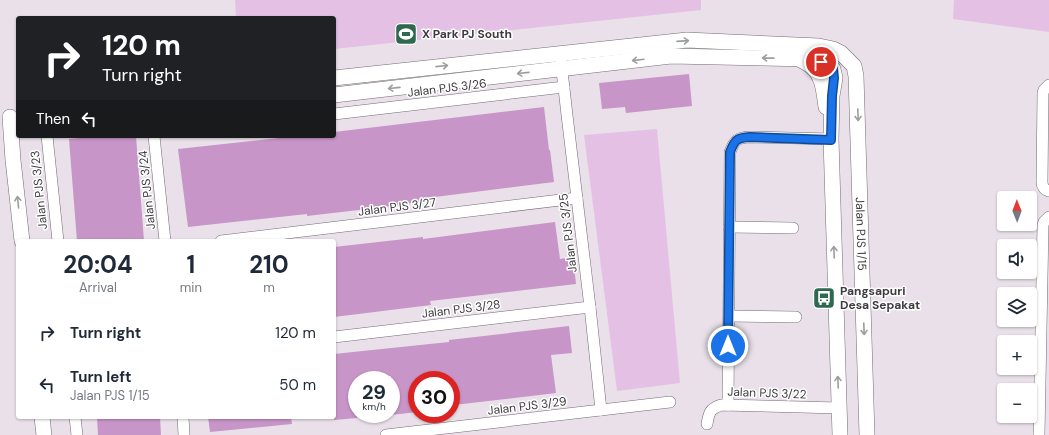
<!DOCTYPE html>
<meta charset="utf-8">
<style>
body{margin:0;font-family:"DM Sans",sans-serif;background:#f6f6f7;color:#1f2937;height:100vh;display:flex;flex-direction:column;font-size:15px;white-space:nowrap}
*{box-sizing:border-box;margin:0}
p{font-size:13px;color:#747a83}
.icon{flex:none;width:22px;height:22px;fill:none;stroke:currentColor;stroke-width:2;stroke-linecap:round;stroke-linejoin:round}
.map{position:relative;flex:1;overflow:hidden}
.details{position:absolute;left:16px;top:239px;width:320px;height:180px;display:flex;flex-direction:column;background:#fff;border-radius:4px;box-shadow:0 1px 3px #0004}
.details>*{flex:none}
.hud{position:absolute;left:16px;top:16px;width:320px;height:122px;border-radius:4px;box-shadow:0 1px 3px #0004;background:#202124;color:#fff;overflow:hidden}
.needle{width:26px;rotate:359deg}
.buttons{position:absolute;left:997px;top:191px;display:grid;gap:8px}
.buttons a{display:grid;place-items:center;width:40px;height:40px;border-radius:4px;background:#fff;box-shadow:0 1px 3px #0004;font-size:20px}
.speed{position:absolute;left:348px;top:371px;display:flex;gap:8px;font-size:20px;font-weight:700;text-align:center}
.speed>*{display:grid;place-content:center;width:52px;height:52px;border-radius:50%;background:#fff;box-shadow:0 1px 3px #0004;line-height:1}
.speed small{font-size:10px;font-weight:400}
.speed .limit{border:6px solid #d22;background:#fff;color:#111}
.pin{position:absolute;display:grid;place-items:center;width:34px;height:34px;color:#fff;margin:-17px;border:2px solid #fff;border-radius:50%;box-shadow:0 1px 4px #0007}
.me{position:absolute;width:44px;margin:-22px;rotate:0deg;stroke-linejoin:round;filter:drop-shadow(0 0 3px #0008)}
.turn{display:flex;align-items:center;gap:14px;height:84px;padding:0 20px;font-size:18px}
.turn .icon{width:52px;height:52px;stroke-width:2.5}
.turn b{display:block;font-size:28px;line-height:34px}
.then{display:flex;align-items:center;height:38px;padding:0 20px;background:#0003;gap:8px;font-size:15px}
.eta{display:flex;justify-content:space-evenly;align-items:center;height:68px;text-align:center}
.eta b{font-size:24px;font-weight:700;line-height:28px}
ul{padding:0;list-style:none}
li{display:flex;align-items:center;gap:12px;height:52px;padding:0 20px}
li div{flex:1}
li b{display:block;font-size:15px}
li em{font-style:normal}
.map>svg:first-child{display:block}
.green{fill:#e4c1e4}
.building{fill:#c795c8}
.lines{fill:none;stroke-linecap:round;stroke-linejoin:round}
.minor-casing{stroke:#746c74;stroke-width:12}
.secondary-casing{stroke:#746c74;stroke-width:16}
.minor{stroke:#fff;stroke-width:11}
.secondary{stroke:#fff;stroke-width:15}
.oneway{stroke:#9e9d9e}
.route-casing{stroke:#114b97;stroke-width:10}
.route{stroke:#1a73e8;stroke-width:7}
.labels{text-anchor:middle;stroke-width:3;stroke-linejoin:round;paint-order:stroke}
.poi-label{font-size:12px;font-weight:bold;fill:#3e3b3e;stroke:#fff;text-anchor:start}
.street-label{font-size:12px;fill:#3e3b3e;stroke:#fff}
</style>
<div class="map">
<svg width="1049" height="435" viewBox="0 0 1049 435">
<rect width="100%" height="100%" fill="#e9e0e9"/>
<g class="green">
<polygon points="235,0 701,0 701,10 334,49 334,18 236,18"/>
<polygon points="954,0 1049,0 1049,32 953,19"/>
<polygon points="657,129 680,383 617,391 584,135"/>
</g>
<g class="building">
<polygon points="689,74 692,106 626,113 625,107 602,109 599,83"/>
<polygon points="544,107 549,150 550,150 554,182 419,199 419,202 393,206 307,216 307,214 188,227 178,149 288,137 334,136 334,132"/>
<polygon points="100,136 136,136 144,241 77,241 69,139"/>
<polygon points="555,222 560,259 573,257 576,284 430,301 431,305 334,317 334,247 423,237 423,239"/>
<polygon points="569,326 572,353 551,355 556,393 454,405 451,380 417,380 417,412 391,415 391,376 357,380 357,418 334,420 334,354 449,342 449,340"/>
<polygon points="97,417 160,417 161,435 98,435"/>
<polygon points="208,417 291,417 292,424 210,432"/>
</g>
<g class="lines">
<g class="minor-casing">
<g id="minor">
<polyline points="561,62 567,115 590,307 601,410"/>
<path d="M 1049,85 L 1044,90 L 1043,93 L 1042,182 C 1042,186 1044,190 1049,191"/>
<polyline points="334,114 564,87"/>
<polyline points="47,136 58,241"/>
<polyline points="154,136 165,241"/>
<polyline points="729,227 793,228"/>
<polyline points="221,241 577,198"/>
<polyline points="729,316 796,317"/>
<polyline points="334,337 590,307"/>
<path d="M 728,405 L 730,152 C 735,139 737,138 750,137 L 831,139"/>
<polyline points="75,417 77,435"/>
<polyline points="183,417 184,435"/>
<path d="M 707,424 C 709,412 710,409 721,405 L 839,408"/>
<polyline points="386,435 670,402"/>
<polyline points="1039,435 1043,225 1044,222 1049,217"/>
</g>
</g>
<g class="secondary-casing">
<g id="secondary">
<path d="M 799,59 C 803,61 807,63 811,66 C 823,75 824,93 826,107"/>
<path id="s1" d="M 334,78 L 687,40 L 819,46 L 833,49 L 841,53 L 854,66 L 856,76 L 867,435"/>
<polyline points="334,95 671,56 812,59 827,64 833,69 835,78 832,96 831,139 840,435"/>
<polyline points="10,117 13,160 22,241"/>
<polyline points="42,417 44,435"/>
</g>
</g>
<use href="#minor" class="minor"/>
<use href="#secondary" class="secondary"/>
</g>
<defs><path id="oneway-shaft" d="M-6 0H5M1.5-3L5.5 0L1.5 3" fill="none" stroke-width="1.6" stroke-linecap="round" stroke-linejoin="round"/></defs>
<g class="oneway">
<use href="#oneway-shaft" transform="translate(683 41) rotate(-4)"/>
<use href="#oneway-shaft" transform="translate(768 58) rotate(-179)"/>
<use href="#oneway-shaft" transform="translate(638 60) rotate(173)"/>
<use href="#oneway-shaft" transform="translate(442 66) rotate(-6)"/>
<use href="#oneway-shaft" transform="translate(523 73) rotate(174)"/>
<use href="#oneway-shaft" transform="translate(394 88) rotate(174)"/>
<use href="#oneway-shaft" transform="translate(858 115) rotate(88)"/>
<use href="#oneway-shaft" transform="translate(18 202) rotate(-96)"/>
<use href="#oneway-shaft" transform="translate(834 252) rotate(-92)"/>
<use href="#oneway-shaft" transform="translate(864 329) rotate(88)"/>
<use href="#oneway-shaft" transform="translate(838 382) rotate(-92)"/>
</g>
<g class="lines">
<g class="route-casing">
<path id="route" d="M 728,346 L 730,152 C 735,139 737,138 750,137 L 831,140 L 832,96 L 834,78 L 833,69 L 827,64 L 821,62"/>
</g>
<use href="#route" class="route"/>
</g>
<defs>
<g id="stadium-square" transform="scale(1.15)"><rect x="-9" y="-9" width="18" height="18" rx="4" fill="#2e6851" stroke="#fff"/><path d="M0-5a6.5 5 0 1 0 0 10a6.5 5 0 1 0 0-10ZM-3.5-1.8h7v3.6h-7Z" fill="#fff"/></g>
<g id="bus-square" transform="scale(1.15)"><rect x="-9" y="-9" width="18" height="18" rx="4" fill="#2e6851" stroke="#fff"/><path d="M-5-6H5V4H4V6H2V4H-2V6H-4V4H-5ZM-3.5-4V0h7V-4ZM-3.5 1.2v1.5H-2V1.2ZM2 1.2v1.5H3.5V1.2Z" fill="#fff"/></g>
</defs>
<g fill-rule="evenodd">
<use href="#stadium-square" x="406" y="34"/>
<use href="#bus-square" x="824" y="298"/>
</g>
<g class="labels">
<g class="poi-label">
<text x="422" y="38">X Park PJ South</text>
<text x="840" y="295">Pangsapuri<tspan x="840" dy="14">Desa Sepakat</tspan></text>
</g>
<g class="street-label">
<text transform="translate(447 88) rotate(-7)" y="4">Jalan PJS 3/26</text>
<text transform="translate(39 190) rotate(-96)" y="4">Jalan PJS 3/23</text>
<text transform="translate(147 190) rotate(-96)" y="4">Jalan PJS 3/24</text>
<text transform="translate(397 207) rotate(-7)" y="4">Jalan PJS 3/27</text>
<text transform="translate(568 233) rotate(-97)" y="4">Jalan PJS 3/25</text>
<text dy="4" stroke="none"><textPath href="#s1" startOffset="697">Jalan PJS 1/15</textPath></text>
<text transform="translate(461 309) rotate(-7)" y="4">Jalan PJS 3/28</text>
<text transform="translate(767 393) rotate(2)" y="4">Jalan PJS 3/22</text>
<text transform="translate(527 406) rotate(-7)" y="4">Jalan PJS 3/29</text>
</g>
</g>
</svg>
<div class="buttons">
<a><svg class="needle" viewBox="-14 -14 28 28"><path d="M0-13l5 13h-10z" fill="#e53935"/><path d="M0 13l5-13h-10z" fill="#747a83"/></svg></a>
<a><svg class="icon" aria-label="sound" viewBox="0 0 24 24"><path d="M4 9h4l5-4v14l-5-4H4zM17 9q2 3 0 6"/></svg></a>
<a><svg class="icon" aria-label="layers" viewBox="0 0 24 24"><path d="M12 4l9 5-9 5-9-5zM3 14l9 5 9-5"/></svg></a>
<a>+</a>
<a>−</a>
</div>
<div class="speed"><div>29<small>km/h</small></div><div class="limit">30</div></div>
<div class="pin" style="left:821px;top:62px;background:#d93025"><svg class="icon" aria-label="arrive" viewBox="0 0 24 24"><path d="M6 21V4h12l-3 4 3 4H6"/></svg></div>
<svg class="me" style="left:728px;top:346px" viewBox="-20 -20 40 40"><circle r="17" fill="#1a73e8" stroke="#fff" stroke-width="3"/><path d="M0-11L8 9 0 5-8 9z" fill="#fff"/></svg>
<div class="hud">
<div class="turn"><svg class="icon" aria-label="right" viewBox="0 0 24 24"><path d="M7 20v-9h11M14 6l5 5-5 5"/></svg><div><b>120 m</b>Turn right</div></div>
<div class="then">Then<svg class="icon" aria-label="left" viewBox="0 0 24 24"><path d="M17 20v-9H6M10 6l-5 5 5 5"/></svg></div>
</div>
<section class="details">
<div class="eta">
<div><b>20:04</b><p>Arrival</p></div>
<div><b>1</b><p>min</p></div>
<div><b>210</b><p>m</p></div>
</div>
<ul>
<li><svg class="icon" aria-label="right" viewBox="0 0 24 24"><path d="M7 20v-9h11M14 6l5 5-5 5"/></svg><div><b>Turn right</b></div><em>120 m</em></li>
<li><svg class="icon" aria-label="left" viewBox="0 0 24 24"><path d="M17 20v-9H6M10 6l-5 5 5 5"/></svg><div><b>Turn left</b><p>Jalan PJS 1/15</p></div><em>50 m</em></li>
</ul>
</section>
</div>
